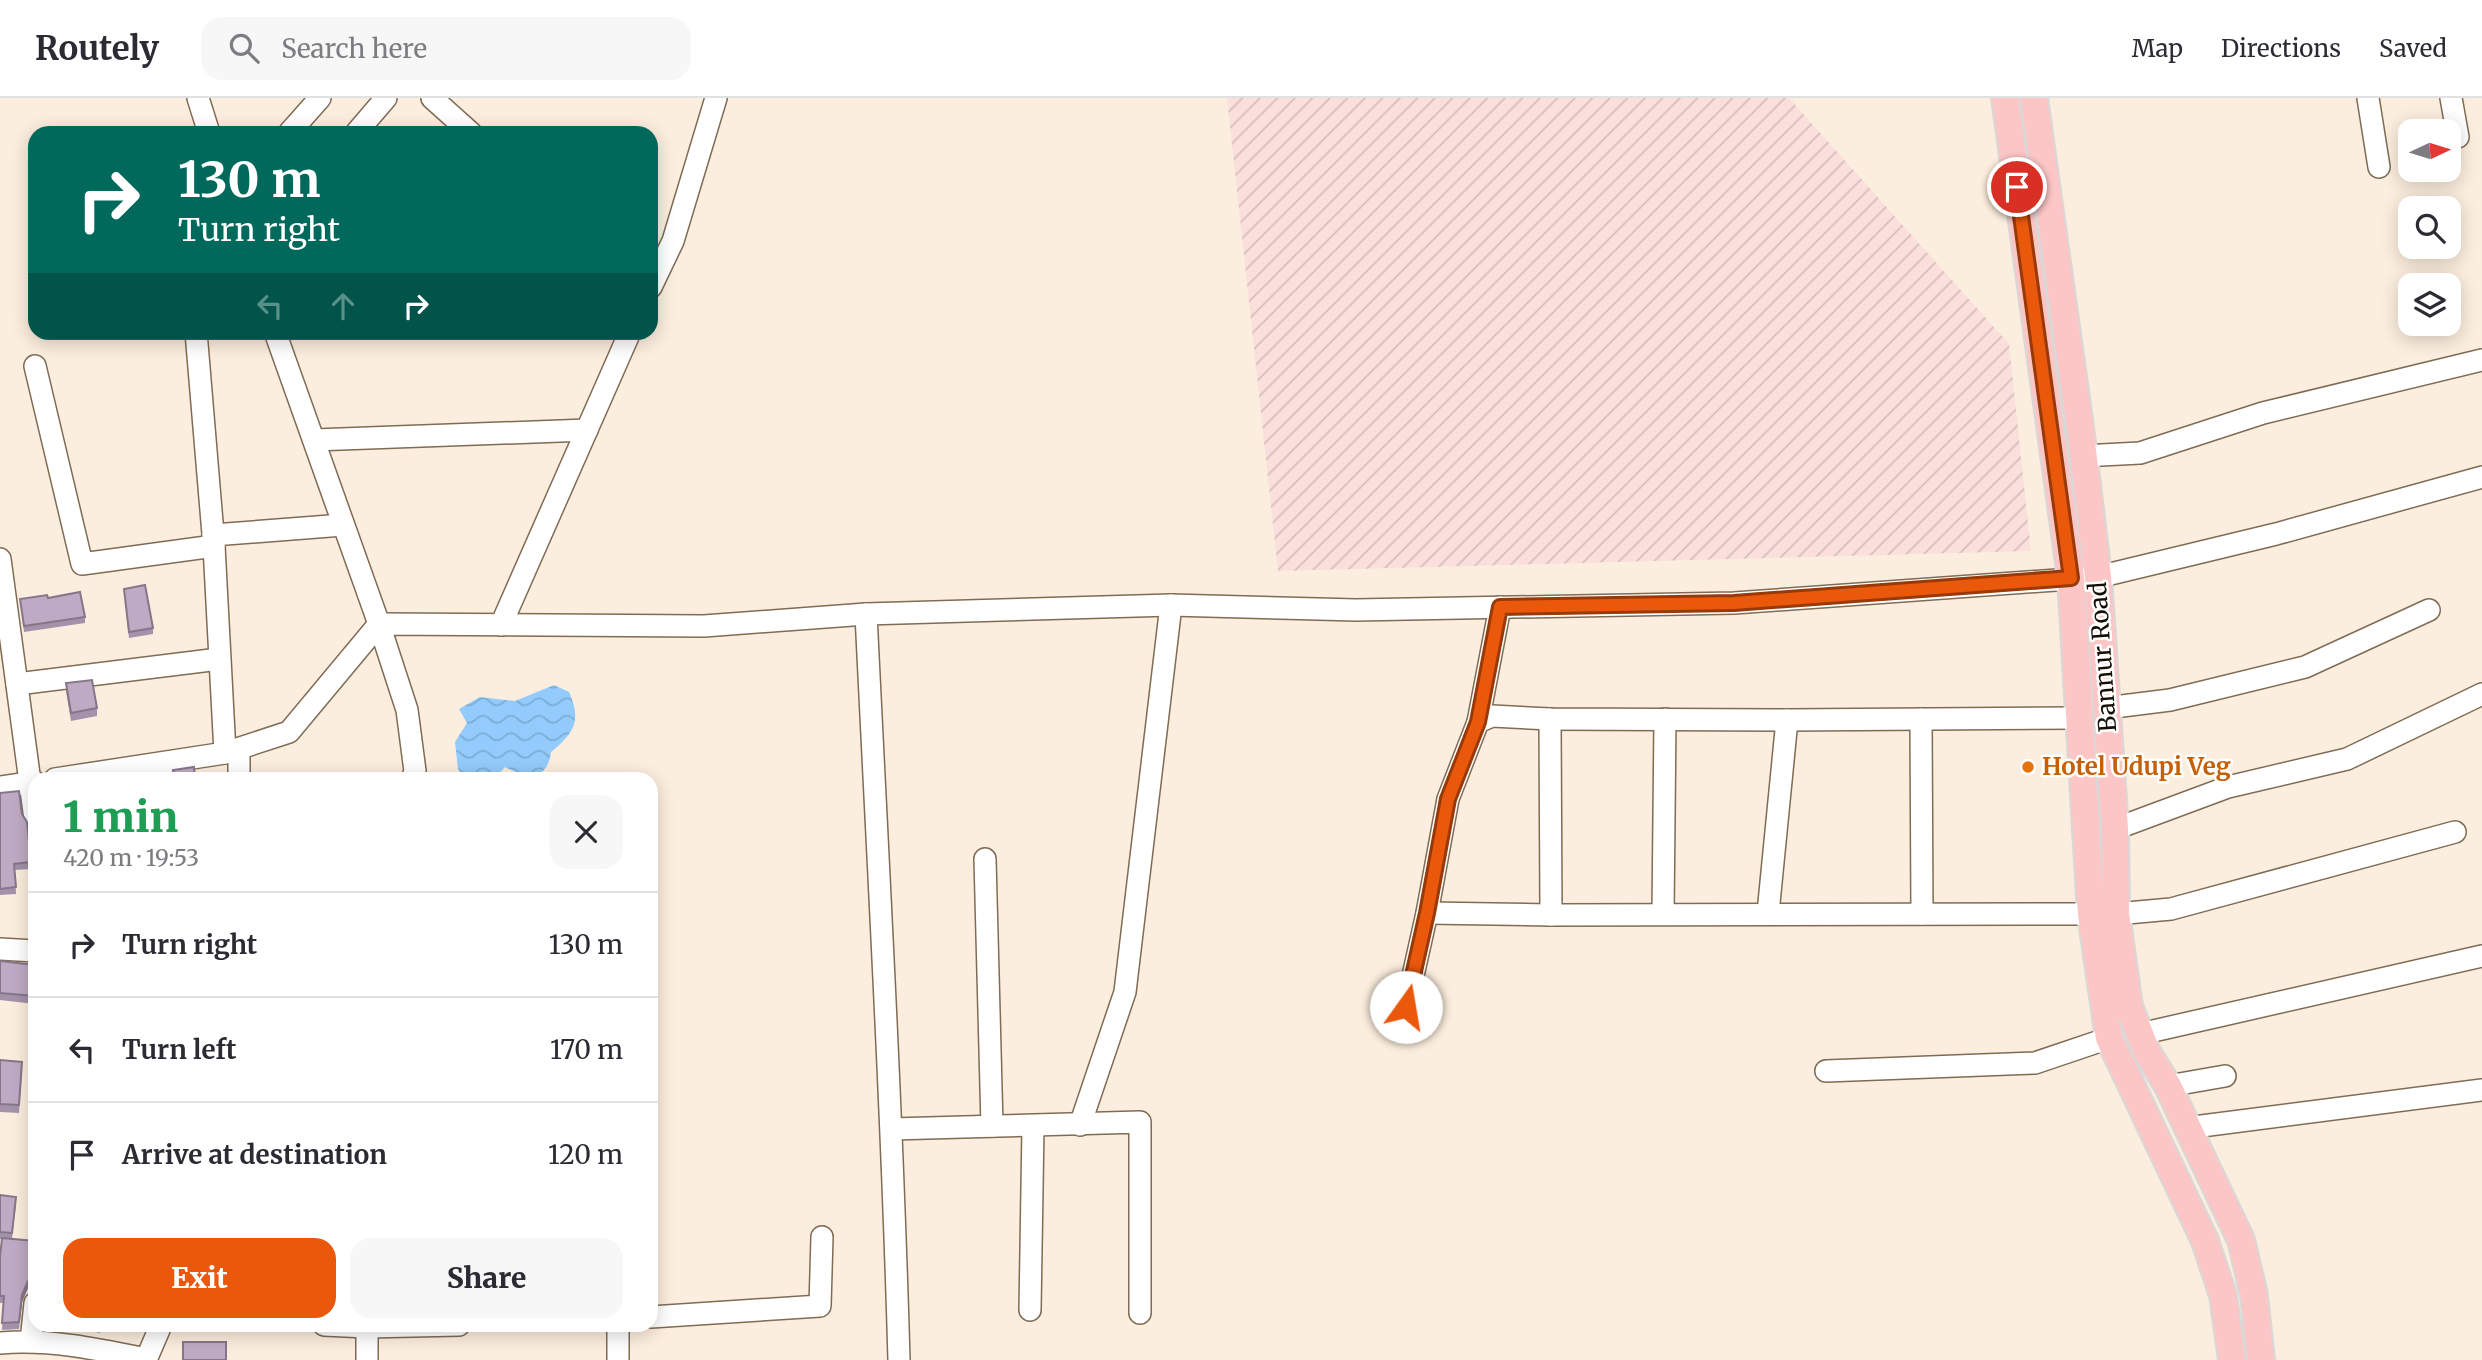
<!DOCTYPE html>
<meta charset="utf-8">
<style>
body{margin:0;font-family:Merriweather,serif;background:#f7f7f7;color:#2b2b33;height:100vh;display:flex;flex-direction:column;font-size:26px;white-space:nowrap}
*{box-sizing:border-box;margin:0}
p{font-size:23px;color:#7c7c81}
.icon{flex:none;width:38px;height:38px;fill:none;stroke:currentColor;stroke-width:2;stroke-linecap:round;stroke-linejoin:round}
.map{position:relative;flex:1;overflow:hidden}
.sheet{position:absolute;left:28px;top:674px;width:630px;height:560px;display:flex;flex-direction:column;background:#fff;border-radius:21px;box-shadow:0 4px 18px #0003}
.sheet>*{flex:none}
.banner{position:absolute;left:28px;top:28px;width:630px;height:214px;border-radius:21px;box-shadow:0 4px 18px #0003;background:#00695c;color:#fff;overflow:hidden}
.needle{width:46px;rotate:86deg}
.tools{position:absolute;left:2398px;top:21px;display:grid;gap:14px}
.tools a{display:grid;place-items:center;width:63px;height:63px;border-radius:14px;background:#fff;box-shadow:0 4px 18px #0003;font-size:35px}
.pin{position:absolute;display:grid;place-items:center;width:60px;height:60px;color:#fff;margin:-30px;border:4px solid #fff;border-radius:50%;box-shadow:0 2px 7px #0007}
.me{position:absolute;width:77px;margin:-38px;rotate:13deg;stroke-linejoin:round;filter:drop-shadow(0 0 5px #0008)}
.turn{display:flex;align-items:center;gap:24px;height:147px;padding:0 35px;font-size:32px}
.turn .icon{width:91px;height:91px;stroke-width:2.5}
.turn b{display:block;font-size:49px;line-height:60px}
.lanes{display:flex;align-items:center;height:66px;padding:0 35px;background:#0003;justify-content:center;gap:35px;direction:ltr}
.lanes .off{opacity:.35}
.round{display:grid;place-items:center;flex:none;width:74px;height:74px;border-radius:21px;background:#f7f7f7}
.overview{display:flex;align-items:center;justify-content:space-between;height:119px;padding:0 35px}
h1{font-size:42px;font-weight:800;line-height:52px;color:#1e9e55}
.button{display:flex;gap:14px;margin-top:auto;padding:14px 35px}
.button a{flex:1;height:80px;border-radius:21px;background:#ea580c;color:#fff;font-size:28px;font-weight:800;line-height:80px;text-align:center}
.button a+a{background:#f7f7f7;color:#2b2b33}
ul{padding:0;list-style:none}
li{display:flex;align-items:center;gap:21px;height:105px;padding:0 35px;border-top:2px solid #e1e1e2}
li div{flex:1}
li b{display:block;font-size:26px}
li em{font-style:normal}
header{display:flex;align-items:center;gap:42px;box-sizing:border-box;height:98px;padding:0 35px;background:#fff;border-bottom:2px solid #e1e1e2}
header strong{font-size:33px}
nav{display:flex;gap:38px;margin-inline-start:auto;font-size:24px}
.search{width:490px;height:63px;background:#f7f7f7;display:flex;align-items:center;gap:18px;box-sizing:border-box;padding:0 24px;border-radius:21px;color:#7c7c81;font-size:26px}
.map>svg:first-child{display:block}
.industrial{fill:url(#industrial-furrows)}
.water{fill:url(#water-waves)}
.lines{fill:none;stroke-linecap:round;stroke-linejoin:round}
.minor-casing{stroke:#806b54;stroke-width:24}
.major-casing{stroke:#dad8d7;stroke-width:30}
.minor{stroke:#fff;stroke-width:21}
.major{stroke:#fcc5c6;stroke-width:26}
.wall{fill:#a392a9}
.shaded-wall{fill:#857789}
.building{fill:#beaac4;stroke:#857789;stroke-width:2}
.route-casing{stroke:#983908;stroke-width:18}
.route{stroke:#ea580c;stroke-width:12}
.food-dot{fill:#e8710a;stroke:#fff;stroke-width:2.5}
.labels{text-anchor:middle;stroke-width:5;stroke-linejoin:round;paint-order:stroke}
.street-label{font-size:24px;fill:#150e05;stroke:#fff}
.food-label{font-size:24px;font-weight:bold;fill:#c56008;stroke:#fff;text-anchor:start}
</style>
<header>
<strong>Routely</strong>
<div class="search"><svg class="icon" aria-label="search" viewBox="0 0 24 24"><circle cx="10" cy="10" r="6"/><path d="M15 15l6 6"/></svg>Search here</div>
<nav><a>Map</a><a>Directions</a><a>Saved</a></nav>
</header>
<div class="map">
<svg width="2482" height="1262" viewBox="0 0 2482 1262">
<defs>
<pattern id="industrial-furrows" width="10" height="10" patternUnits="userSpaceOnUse" patternTransform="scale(1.75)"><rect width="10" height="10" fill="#fadfdd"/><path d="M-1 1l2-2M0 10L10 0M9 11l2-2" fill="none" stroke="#d5bebc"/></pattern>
<pattern id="water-waves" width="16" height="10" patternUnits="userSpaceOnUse" patternTransform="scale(1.75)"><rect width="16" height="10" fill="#92cbfc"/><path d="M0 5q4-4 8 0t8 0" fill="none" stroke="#7dadd6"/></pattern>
</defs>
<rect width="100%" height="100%" fill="#fceede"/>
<polygon class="industrial" points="1227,0 1789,0 2009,246 2031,453 1278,473"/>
<path class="water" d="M 554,587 L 569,594 C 582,623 574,635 551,654 C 547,684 527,680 505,669 L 494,681 L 465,681 L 458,671 L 455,644 L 467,625 L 459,611 L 480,599 L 515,603 Z"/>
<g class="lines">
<g class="minor-casing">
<g id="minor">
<polyline points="198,0 209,35"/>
<polyline points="432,0 471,35"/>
<polyline points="2368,0 2379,69"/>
<polyline points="2451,0 2458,39"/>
<polyline points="289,35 320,0"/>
<polyline points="356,35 386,0"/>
<polyline points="651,189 673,143 716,0"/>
<polyline points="196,234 214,448 225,655"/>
<polyline points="275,234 379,526 407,612 415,673 412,681"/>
<polyline points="35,268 82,466 214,448"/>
<polyline points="314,342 587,332"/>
<polyline points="2082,358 2140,355 2263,315 2482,262"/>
<polyline points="213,437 343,427"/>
<polyline points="0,461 35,721"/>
<path d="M 866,516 C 878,765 892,1013 899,1262"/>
<polyline points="501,527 630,234"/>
<polyline points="17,586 219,561"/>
<polyline points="2106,610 2170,602 2305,569 2429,512"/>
<polyline points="1550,621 1551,817"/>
<polyline points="1921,621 1922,816"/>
<polyline points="1478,624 1500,509"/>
<polyline points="239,652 239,681"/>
<polyline points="55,681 225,655 289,634 379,526 704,528 866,516 1171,507 1356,512 1734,505 2098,479 2276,436 2482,379"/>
<polyline points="0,689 35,684"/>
<polyline points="2115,731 2228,689 2347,661 2482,596"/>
<polyline points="985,761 992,1028"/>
<polyline points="1427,815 1551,817 2091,816"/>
<polyline points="1768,815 1787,622"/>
<polyline points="1663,816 1665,621"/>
<polyline points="2116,816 2171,811 2455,734"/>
<polyline points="0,851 35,853"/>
<polyline points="1406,909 1427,815 1448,701 1478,624 1492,618 1550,621 1787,622 2078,620"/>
<polyline points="2140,936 2482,858"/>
<polyline points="1826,973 2035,965 2109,940"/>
<polyline points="2168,988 2225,978"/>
<polyline points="1080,1027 1125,894 1171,507"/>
<polyline points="2186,1030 2482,992"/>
<polyline points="892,1031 1140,1024 1140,1215"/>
<polyline points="1030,1212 1033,1029"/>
<polyline points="651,1219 820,1208 822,1139"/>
<polyline points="324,1227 367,1229 459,1227"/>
<polyline points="618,1227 618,1262"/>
<polyline points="367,1229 367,1262"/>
<polyline points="31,1243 35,1205"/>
<path d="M 0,1245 C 51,1241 97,1251 146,1261"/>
<polyline points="146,1262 161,1227"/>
</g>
</g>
<g class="major-casing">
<g id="major">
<polyline points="2005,0 2071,480 2091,816 2109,940 2205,1143 2223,1197 2232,1262"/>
<polyline points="2034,0 2081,336 2098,479 2115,731 2116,816 2129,908 2147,954 2168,988 2241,1142 2254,1197 2261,1262"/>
</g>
</g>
<use href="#minor" class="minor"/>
<use href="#major" class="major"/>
</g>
<g class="wall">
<polygon points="124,491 153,530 153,536 129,540"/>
<polygon points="48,500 85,519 85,525 24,534 20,501"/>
<polygon points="66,585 97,610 97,618 71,623 66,593"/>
<polygon points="0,695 22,716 31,764 31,771 15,772 16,796 0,797"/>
<polygon points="0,863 35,867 35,906 0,902"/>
<polygon points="0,962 22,972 19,1015 0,1014"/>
<polygon points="0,1097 16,1106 12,1141 35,1143 35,1191 28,1190 22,1204 19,1231 2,1232 3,1205 0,1205 0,1159 2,1141 0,1141"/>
<polygon points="84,1227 102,1227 100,1235 84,1231"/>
</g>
<polygon class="shaded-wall" points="28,1183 28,1190 22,1204 19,1231 22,1197"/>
<g class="building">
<polygon points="145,487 153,530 129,534 124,491"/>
<polygon points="80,494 85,519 24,528 20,501 47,497 48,500"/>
<polygon points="92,582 97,610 71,615 66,585"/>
<polygon points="194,669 195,681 174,681 173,672"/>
<polygon points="138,676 139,681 109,681 109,679"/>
<polygon points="19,693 22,716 27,724 31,764 14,766 16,789 0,791 0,695"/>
<polygon points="0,863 35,867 35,898 0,895"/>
<polygon points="0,962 22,964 19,1007 0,1006"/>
<polygon points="0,1097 16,1099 12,1135 0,1134"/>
<polygon points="2,1140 35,1143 35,1184 28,1183 22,1197 19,1224 2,1225 4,1198 0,1198 0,1159"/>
<rect x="183" y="1244" width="43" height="18"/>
</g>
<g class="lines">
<g class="route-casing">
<polyline id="route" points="1406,909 1427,815 1448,701 1478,624 1500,509 1734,505 2071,480 2017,89"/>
</g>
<use href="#route" class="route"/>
</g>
<circle class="food-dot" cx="2028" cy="669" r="7"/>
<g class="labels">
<g class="street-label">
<text transform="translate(2103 559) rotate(-94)" y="8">Bannur Road</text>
</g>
<g class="food-label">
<text x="2042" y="677">Hotel Udupi Veg</text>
</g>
</g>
</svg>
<div class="tools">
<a><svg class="needle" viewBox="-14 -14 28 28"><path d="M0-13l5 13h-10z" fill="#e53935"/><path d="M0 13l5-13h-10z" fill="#7c7c81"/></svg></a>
<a><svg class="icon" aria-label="search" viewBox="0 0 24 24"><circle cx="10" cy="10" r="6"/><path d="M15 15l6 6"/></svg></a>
<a><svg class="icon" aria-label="layers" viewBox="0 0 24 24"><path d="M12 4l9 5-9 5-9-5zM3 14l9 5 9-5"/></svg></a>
</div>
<div class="pin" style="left:2017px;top:89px;background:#d93025"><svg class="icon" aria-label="arrive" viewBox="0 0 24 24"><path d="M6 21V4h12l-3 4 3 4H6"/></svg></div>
<svg class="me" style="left:1406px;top:909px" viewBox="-20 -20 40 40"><circle r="19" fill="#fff"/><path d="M0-13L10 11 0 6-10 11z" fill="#ea580c"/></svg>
<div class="banner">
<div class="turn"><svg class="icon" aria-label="right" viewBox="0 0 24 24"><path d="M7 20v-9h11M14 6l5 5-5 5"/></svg><div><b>130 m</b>Turn right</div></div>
<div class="lanes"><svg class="icon off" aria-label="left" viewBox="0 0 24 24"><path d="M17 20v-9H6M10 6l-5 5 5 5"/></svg><svg class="icon off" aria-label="ahead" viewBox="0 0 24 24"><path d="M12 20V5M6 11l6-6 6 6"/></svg><svg class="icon" aria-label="right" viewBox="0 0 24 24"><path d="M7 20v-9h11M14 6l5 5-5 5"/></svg></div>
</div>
<section class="sheet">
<div class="overview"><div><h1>1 min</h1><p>420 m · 19:53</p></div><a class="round"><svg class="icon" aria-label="close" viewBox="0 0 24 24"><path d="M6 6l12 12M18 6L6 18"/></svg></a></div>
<ul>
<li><svg class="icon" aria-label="right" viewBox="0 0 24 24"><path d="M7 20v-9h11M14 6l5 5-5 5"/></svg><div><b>Turn right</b></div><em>130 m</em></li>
<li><svg class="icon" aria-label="left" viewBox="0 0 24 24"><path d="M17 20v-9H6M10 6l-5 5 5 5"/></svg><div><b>Turn left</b></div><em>170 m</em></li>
<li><svg class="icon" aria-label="arrive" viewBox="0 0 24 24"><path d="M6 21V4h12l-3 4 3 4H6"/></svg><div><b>Arrive at destination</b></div><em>120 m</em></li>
</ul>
<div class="button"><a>Exit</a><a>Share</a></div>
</section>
</div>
